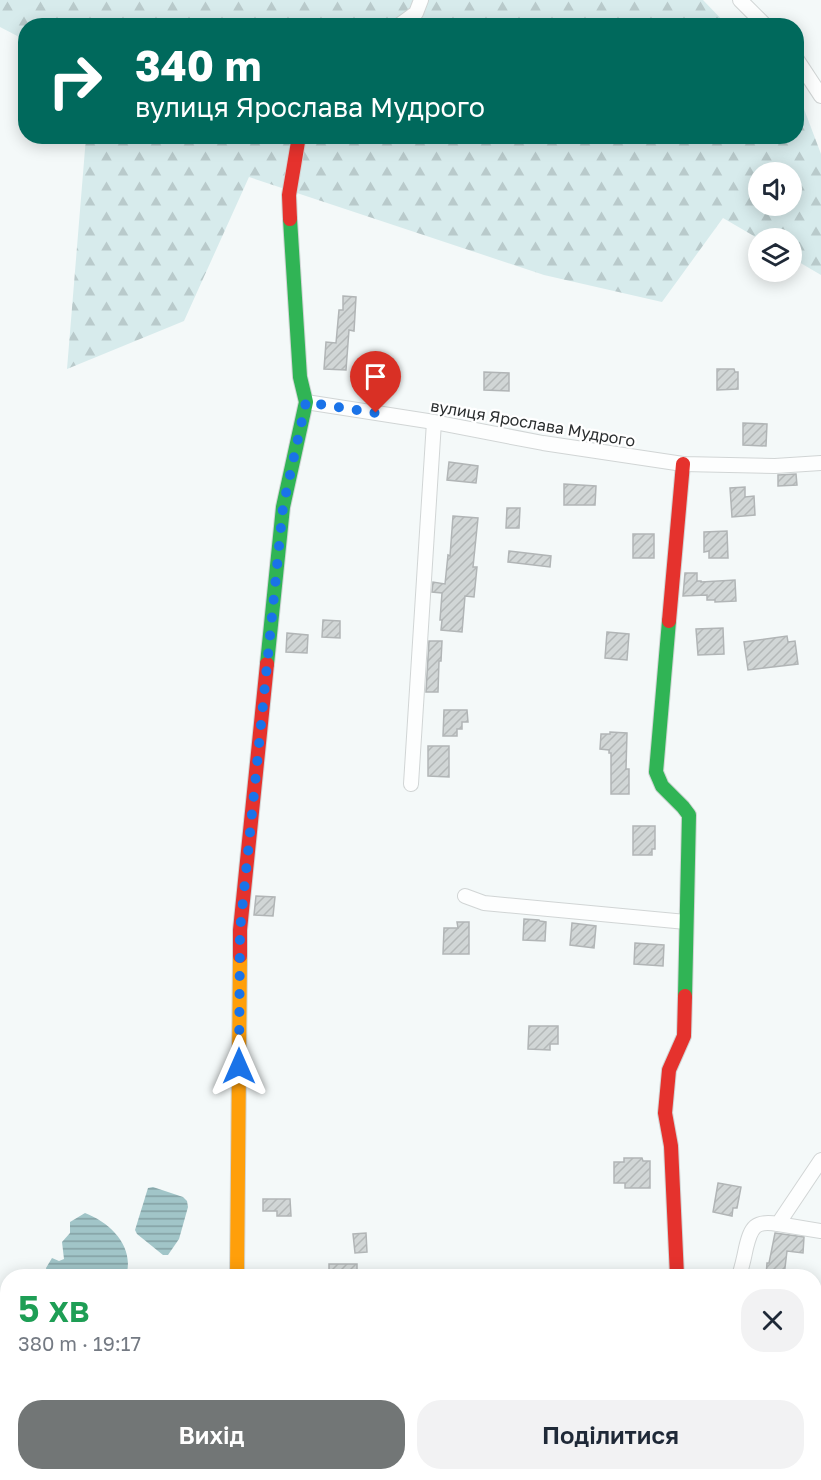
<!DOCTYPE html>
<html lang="uk">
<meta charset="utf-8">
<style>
body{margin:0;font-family:"Golos Text",sans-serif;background:#f2f2f3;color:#1f2937;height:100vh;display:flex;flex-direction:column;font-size:22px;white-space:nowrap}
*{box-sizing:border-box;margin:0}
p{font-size:20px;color:#747a83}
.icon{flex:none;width:33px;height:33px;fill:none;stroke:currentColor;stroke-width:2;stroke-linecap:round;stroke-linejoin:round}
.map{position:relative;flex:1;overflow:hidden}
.sheet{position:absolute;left:0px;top:1269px;width:822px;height:212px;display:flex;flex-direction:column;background:#fff;border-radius:24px 24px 0 0;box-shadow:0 3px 15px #0003}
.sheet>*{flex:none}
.banner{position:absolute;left:18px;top:18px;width:786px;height:126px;border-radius:24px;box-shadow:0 3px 15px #0003;background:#00695c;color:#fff;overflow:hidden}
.fabs{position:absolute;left:748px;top:162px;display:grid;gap:12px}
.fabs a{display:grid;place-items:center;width:54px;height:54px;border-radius:50%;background:#fff;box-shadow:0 3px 15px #0003;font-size:30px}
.pin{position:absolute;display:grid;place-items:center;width:51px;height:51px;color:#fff;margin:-62px -26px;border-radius:50% 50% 50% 0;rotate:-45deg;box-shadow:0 0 6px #0007}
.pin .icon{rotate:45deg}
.me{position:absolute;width:66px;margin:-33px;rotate:0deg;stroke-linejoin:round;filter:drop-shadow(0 0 4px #0008)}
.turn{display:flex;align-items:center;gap:21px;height:126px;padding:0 18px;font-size:27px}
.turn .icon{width:78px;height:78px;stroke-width:2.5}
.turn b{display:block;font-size:42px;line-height:51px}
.round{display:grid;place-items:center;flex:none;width:63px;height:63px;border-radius:24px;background:#f2f2f3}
.summary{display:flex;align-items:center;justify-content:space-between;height:102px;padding:0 18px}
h1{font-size:36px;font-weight:600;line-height:45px;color:#1e9e55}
.button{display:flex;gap:12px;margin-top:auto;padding:12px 18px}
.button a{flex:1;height:69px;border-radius:24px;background:#727676;color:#fff;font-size:24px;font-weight:600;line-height:69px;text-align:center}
.button a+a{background:#f2f2f3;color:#1f2937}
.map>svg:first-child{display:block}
.forest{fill:url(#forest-firs);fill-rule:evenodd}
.water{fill:url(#water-rules)}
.building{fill:url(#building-hatch);stroke:#b1b5b6;stroke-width:1.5}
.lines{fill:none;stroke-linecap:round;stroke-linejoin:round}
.street-casing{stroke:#d1d5d5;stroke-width:16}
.fast-casing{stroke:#d1d5d5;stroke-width:16}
.slow-casing{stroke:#d1d5d5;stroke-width:16}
.jam-casing{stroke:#d1d5d5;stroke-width:16}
.street{stroke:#fdfefe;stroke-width:14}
.fast{stroke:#30b455;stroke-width:14}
.slow{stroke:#ff9f0a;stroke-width:14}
.jam{stroke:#e5322d;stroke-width:14}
.route{stroke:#1a73e8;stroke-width:10;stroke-dasharray:0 18}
.labels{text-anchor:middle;stroke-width:4.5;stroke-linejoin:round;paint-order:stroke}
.street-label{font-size:16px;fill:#2c2f30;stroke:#fff}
</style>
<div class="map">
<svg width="821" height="1480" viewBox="0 0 821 1480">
<defs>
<pattern id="forest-firs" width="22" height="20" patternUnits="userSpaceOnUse" patternTransform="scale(1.5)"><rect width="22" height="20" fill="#d7ebec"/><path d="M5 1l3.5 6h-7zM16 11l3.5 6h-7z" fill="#b9cacb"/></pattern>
<pattern id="water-rules" width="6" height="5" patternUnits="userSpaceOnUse" patternTransform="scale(1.5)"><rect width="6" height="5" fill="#a1c5c8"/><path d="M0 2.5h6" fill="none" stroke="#83a0a3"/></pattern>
<pattern id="building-hatch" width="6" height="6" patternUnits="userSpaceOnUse" patternTransform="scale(1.5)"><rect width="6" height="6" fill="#d1d6d6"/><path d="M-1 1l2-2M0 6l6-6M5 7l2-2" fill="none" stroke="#b4b8b8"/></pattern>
</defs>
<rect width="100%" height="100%" fill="#f4f9f9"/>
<g class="forest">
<polygon points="0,0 703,0 727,25 26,26 25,40 0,27"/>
<path d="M 797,101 L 804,109 L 821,154 L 821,275 L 792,258 L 792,238 L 759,239 L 723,218 L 662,302 L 544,275 L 249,177 L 184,321 L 67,369 L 86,137 L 796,136 ZM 759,172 L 792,172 L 792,206 L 759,206 Z"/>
</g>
<g class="water">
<polygon points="153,1187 183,1197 187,1201 188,1207 179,1239 168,1255 163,1255 137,1234 135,1230 148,1188"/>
<path d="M 85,1213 C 111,1223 135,1247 126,1276 L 49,1276 L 47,1274 L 46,1268 L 52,1258 L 59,1261 L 64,1259 L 62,1242 L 70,1233 L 70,1222 Z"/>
</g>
<g class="building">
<polygon points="343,296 356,297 354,331 349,330 346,370 324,369 326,342 336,343 339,310 343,310"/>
<polygon points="717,369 734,369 735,372 738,372 738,389 717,390"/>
<polygon points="484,372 509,373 509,391 484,390"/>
<polygon points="743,423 767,424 766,446 743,445"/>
<polygon points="449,462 478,466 476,483 447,480"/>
<polygon points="796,474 797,485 778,486 778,475"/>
<polygon points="564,484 596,486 595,505 564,505"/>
<polygon points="745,487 745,497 754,496 755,515 732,517 730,488"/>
<polygon points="507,508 520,508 519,528 506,528"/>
<polygon points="453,516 478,518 473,567 477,567 474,597 465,596 462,632 441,630 442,620 440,620 442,593 432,592 433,582 445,584 448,555 450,556"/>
<polygon points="727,531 728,558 709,558 709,551 704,552 704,532"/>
<rect x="633" y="534" width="21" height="24"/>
<polygon points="509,551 551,556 550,567 508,562"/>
<polygon points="685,573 697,573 697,581 701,581 701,582 735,580 736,601 715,602 715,600 707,600 707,595 683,596"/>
<polygon points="323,620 340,621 340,638 322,637"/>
<polygon points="723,628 724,654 698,655 696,629"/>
<polygon points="607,632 629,634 627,660 605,658"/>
<polygon points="287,633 308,635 307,653 286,652"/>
<polygon points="787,636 788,642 795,641 798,664 748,670 744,642"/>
<polygon points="429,641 442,641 441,661 439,661 438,692 426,692"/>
<polygon points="444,710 467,710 468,722 462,722 462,729 457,729 457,736 443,736"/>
<polygon points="610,732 627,733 626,769 629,769 629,794 611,794 611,753 609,753 609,750 600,749 601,734 610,734"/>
<polygon points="428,746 449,746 449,777 428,776"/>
<polygon points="633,826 655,826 655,849 652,849 652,855 633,855"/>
<polygon points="256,896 275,897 273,916 254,915"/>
<polygon points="524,919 539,920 540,921 546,922 545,941 523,940"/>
<polygon points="457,922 469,922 469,954 443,954 444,928 458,928"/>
<polygon points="572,923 596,926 594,948 570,945"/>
<polygon points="635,943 664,945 663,966 634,964"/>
<polygon points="529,1026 558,1026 558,1044 550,1044 550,1050 528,1049"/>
<polygon points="624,1158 642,1158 643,1161 650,1161 650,1188 625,1188 625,1183 614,1183 614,1162 624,1162"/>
<polygon points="718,1183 741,1187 737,1208 733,1208 732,1216 713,1212"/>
<polygon points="263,1199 290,1199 291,1216 277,1216 277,1211 263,1211"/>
<polygon points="366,1233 367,1252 355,1253 353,1234"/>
<polygon points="775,1233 804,1237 803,1253 787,1251 784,1276 766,1276 767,1263 769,1263"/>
<rect x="329" y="1264" width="28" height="12"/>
</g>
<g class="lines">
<g class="street-casing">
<g id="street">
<polyline points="740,0 766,26"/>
<polyline points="398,26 416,13 421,0"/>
<polyline points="796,58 821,96"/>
<polyline points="306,402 434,422 543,443 683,464 775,466 821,463"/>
<polyline points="411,784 434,422"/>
<polyline points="465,896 484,903 686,922"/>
<polyline points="778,1224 821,1231"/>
<path d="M 739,1276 C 742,1267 744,1258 746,1248 C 751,1227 755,1220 778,1224 L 821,1160"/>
<polyline points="207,1480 207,1473"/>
<polyline points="415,1480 417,1473"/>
<polyline points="700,1480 701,1473"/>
</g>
</g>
<g class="fast-casing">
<g id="fast">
<polyline points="669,621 656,772 662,786 683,807 689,815 685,996"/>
<polyline points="267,664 283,507 306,402 300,377 290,219"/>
</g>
</g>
<g class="slow-casing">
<polyline id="slow" points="237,1276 240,956"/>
</g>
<g class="jam-casing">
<g id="jam">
<polyline points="290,219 289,195 299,136"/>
<polyline points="669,621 683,464"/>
<polyline points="240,956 240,930 267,664"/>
<polyline points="677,1276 671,1146 665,1113 669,1070 684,1036 685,996"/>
</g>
</g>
<use href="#street" class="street"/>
<use href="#fast" class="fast"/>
<use href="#slow" class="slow"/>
<use href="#jam" class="jam"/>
</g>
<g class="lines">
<polyline class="route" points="239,1066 240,930 255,784 283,507 306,402 376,413"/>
</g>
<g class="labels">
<g class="street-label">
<text transform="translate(533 423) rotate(10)" y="6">вулиця Ярослава Мудрого</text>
</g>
</g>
</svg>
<div class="fabs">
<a><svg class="icon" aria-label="sound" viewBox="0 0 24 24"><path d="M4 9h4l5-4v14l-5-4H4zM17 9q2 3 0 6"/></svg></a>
<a><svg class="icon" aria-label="layers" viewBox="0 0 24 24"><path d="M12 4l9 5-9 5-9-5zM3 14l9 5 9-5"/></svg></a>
</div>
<div class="pin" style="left:376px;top:413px;background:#d93025"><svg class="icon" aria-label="arrive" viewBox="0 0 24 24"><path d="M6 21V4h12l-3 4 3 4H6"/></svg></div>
<svg class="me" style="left:239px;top:1066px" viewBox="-20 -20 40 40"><path d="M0-17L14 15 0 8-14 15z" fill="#1a73e8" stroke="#fff" stroke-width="4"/></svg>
<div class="banner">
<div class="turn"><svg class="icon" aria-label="right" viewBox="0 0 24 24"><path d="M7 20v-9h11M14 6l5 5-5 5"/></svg><div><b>340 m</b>вулиця Ярослава Мудрого</div></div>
</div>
<section class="sheet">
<div class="summary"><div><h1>5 хв</h1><p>380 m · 19:17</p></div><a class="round"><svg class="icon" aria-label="close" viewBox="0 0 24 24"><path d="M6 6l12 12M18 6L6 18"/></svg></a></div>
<div class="button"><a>Вихід</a><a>Поділитися</a></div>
</section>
</div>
